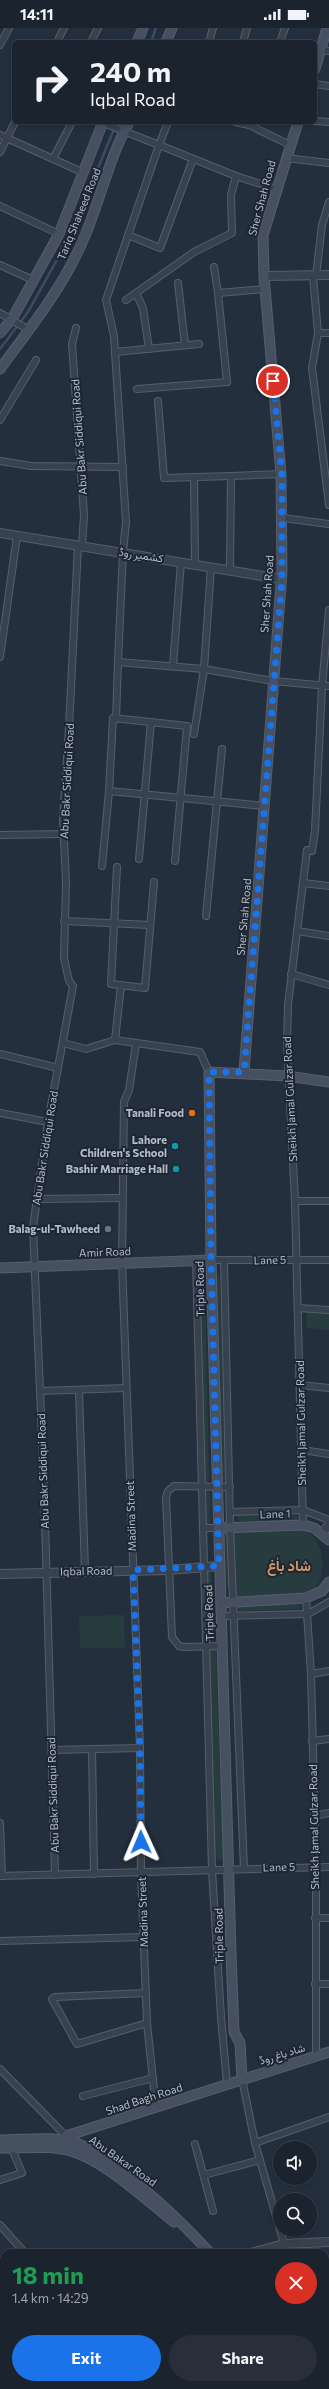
<!DOCTYPE html>
<meta charset="utf-8">
<style>
body{margin:0;font-family:Commissioner,Vazirmatn,sans-serif;background:#282f3a;color:#f1f3f6;height:100vh;display:flex;flex-direction:column;font-size:15px;white-space:nowrap}
*{box-sizing:border-box;margin:0}
p{font-size:13px;color:#a0a4aa}
.icon{flex:none;width:22px;height:22px;fill:none;stroke:currentColor;stroke-width:2;stroke-linecap:round;stroke-linejoin:round}
.map{position:relative;flex:1;overflow:hidden}
.panel{position:absolute;left:0px;top:2221px;width:329px;height:140px;display:flex;flex-direction:column;background:#1b232e;border-radius:12px 12px 0 0;box-shadow:0 2px 6px #0003,0 0 0 1px #39404a}
.panel>*{flex:none}
.top-card{position:absolute;left:12px;top:12px;width:305px;height:84px;border-radius:6px;box-shadow:0 2px 6px #0003,0 0 0 1px #39404a;background:#1b232e;color:#f1f3f6;overflow:hidden}
.tools{position:absolute;left:273px;top:2113px;display:grid;gap:8px}
.tools a{display:grid;place-items:center;width:44px;height:44px;border-radius:50%;background:#1b232e;box-shadow:0 2px 6px #0003,0 0 0 1px #39404a;font-size:20px}
.pin{position:absolute;display:grid;place-items:center;width:34px;height:34px;color:#fff;margin:-17px;border:2px solid #fff;border-radius:50%;box-shadow:0 1px 4px #0007}
.me{position:absolute;width:44px;margin:-22px;rotate:359deg;stroke-linejoin:round;filter:drop-shadow(0 0 3px #0008)}
.turn{display:flex;align-items:center;gap:14px;height:84px;padding:0 12px;font-size:18px}
.turn .icon{width:52px;height:52px;stroke-width:2.5}
.turn b{display:block;font-size:28px;line-height:34px}
.round{display:grid;place-items:center;flex:none;width:42px;height:42px;border-radius:21px;background:#282f3a}
.summary{display:flex;align-items:center;justify-content:space-between;height:68px;padding:0 12px}
h1{font-size:24px;font-weight:700;line-height:30px;color:#1e9e55}
.cta{display:flex;gap:8px;margin-top:auto;padding:8px 12px}
.cta a{flex:1;height:46px;border-radius:24px;background:#1a73e8;color:#fff;font-size:16px;font-weight:700;line-height:46px;text-align:center}
.cta a+a{background:#282f3a;color:#f1f3f6}
.status{display:flex;justify-content:space-between;align-items:center;height:28px;padding:0 20px;background:#1b232e;direction:ltr}
.status svg{height:11px;fill:currentColor}
.map>svg:first-child{display:block}
.green{fill:#263c3f}
.lines{fill:none;stroke-linecap:round;stroke-linejoin:round}
.stream{stroke:#394c67;stroke-width:2.5}
.minor-casing{stroke:#565f6c;stroke-width:8}
.tertiary-casing{stroke:#565f6c;stroke-width:10}
.secondary-casing{stroke:#565f6c;stroke-width:11}
.minor{stroke:#38414e;stroke-width:6}
.tertiary{stroke:#38414e;stroke-width:8}
.secondary{stroke:#465061;stroke-width:9}
.route{stroke:#1a73e8;stroke-width:7;stroke-dasharray:0 12.6}
.food-dot{fill:#e8710a;stroke:#1d2633;stroke-width:1.5}
.culture-dot{fill:#0f9aa8;stroke:#1d2633;stroke-width:1.5}
.worship-dot{fill:#6b7280;stroke:#1d2633;stroke-width:1.5}
.labels{text-anchor:middle;stroke-width:4;stroke-linejoin:round;paint-order:stroke}
.street-label{font-size:11px;fill:#b4bcc9;stroke:#1d2633}
.poi-label{font-size:11px;font-weight:bold;fill:#b4bcc9;stroke:#1d2633;text-anchor:end}
.district-label{font-size:15px;font-weight:bold;fill:#d59563;stroke:#1d2633}
</style>
<div class="status"><b>14:11</b><svg viewBox="0 0 49 12"><path d="M0 12V9h3v3zM5 12V6h3v6zM10 12V3h3v9zM15 12V0h3v12zM26 1h20v11H26zM47 4h2v5h-2z"/></svg></div>
<div class="map">
<svg width="329" height="2361" viewBox="0 0 329 2361">
<rect width="100%" height="100%" fill="#242f3e"/>
<g class="green">
<polygon points="201,1245 205,1247 205,1251 209,1451 207,1455 205,1453 199,1247"/>
<polygon points="215,1246 220,1249 225,1450 223,1452 221,1452"/>
<polygon points="307,1281 329,1285 329,1302 306,1300"/>
<polygon points="206,1462 210,1463 211,1495 209,1498 205,1496"/>
<polygon points="238,1487 295,1487 299,1490 296,1493 240,1493 237,1491"/>
<path d="M 297,1501 C 329,1505 329,1555 309,1567 C 297,1571 251,1569 236,1570 L 232,1502 Z"/>
<polygon points="224,1505 227,1505 230,1556 227,1560 225,1559 222,1506"/>
<polygon points="211,1541 215,1608 213,1613 209,1611 207,1542"/>
<polygon points="298,1576 301,1578 299,1581 240,1583 238,1581 240,1578"/>
<polygon points="124,1587 125,1620 80,1620 79,1588"/>
<polygon points="214,1620 216,1622 223,1831 219,1833 215,1828 208,1623"/>
</g>
<g class="lines">
<g class="stream">
<polyline points="151,14 156,0"/>
<polyline points="0,321 28,284 69,210 117,94"/>
</g>
<g class="minor-casing">
<g id="minor">
<polyline points="57,14 64,0"/>
<polyline points="91,14 98,0"/>
<polyline points="209,14 213,0"/>
<polyline points="243,14 247,0"/>
<polyline points="280,14 285,0"/>
<polyline points="0,17 9,0"/>
<polyline points="321,22 329,23"/>
<polyline points="315,56 329,58"/>
<polyline points="315,93 329,94"/>
<polyline points="101,94 159,117 106,272 114,308 126,494 123,524 118,634"/>
<polyline points="168,94 159,117 236,148"/>
<polyline points="235,94 249,97 290,117"/>
<polyline points="0,107 82,144"/>
<polyline points="0,124 15,94"/>
<polyline points="286,130 329,135"/>
<polyline points="53,131 72,94"/>
<polyline points="0,178 59,206"/>
<polyline points="128,207 160,220 193,131"/>
<polyline points="0,237 33,252"/>
<polyline points="214,239 218,265 265,261"/>
<polyline points="313,248 318,305 312,340 329,477"/>
<polyline points="316,248 322,197 329,174"/>
<polyline points="178,255 185,317"/>
<polyline points="136,265 143,280 149,321"/>
<polyline points="126,272 194,224 232,205 231,167 236,148 276,161"/>
<polyline points="0,285 29,302"/>
<polyline points="76,300 72,316 84,487 82,518"/>
<polyline points="318,305 329,305"/>
<polyline points="115,324 199,316"/>
<polyline points="137,361 227,354 218,265"/>
<polyline points="158,373 164,450 231,448"/>
<polyline points="0,392 36,332"/>
<polyline points="0,433 31,438 123,439"/>
<polyline points="194,449 195,536"/>
<polyline points="283,490 329,496"/>
<polyline points="230,542 231,448 281,446"/>
<polyline points="0,629 17,508"/>
<polyline points="173,638 181,534"/>
<polyline points="116,691 118,634 204,641 273,653 329,658"/>
<polyline points="194,706 204,641 211,539"/>
<polyline points="109,763 113,690 187,698 175,833"/>
<polyline points="0,807 63,806"/>
<polyline points="139,831 151,694"/>
<polyline points="102,838 109,763 265,778"/>
<polyline points="117,839 111,956 145,960 154,854"/>
<polyline points="303,855 329,858"/>
<polyline points="206,888 222,721"/>
<polyline points="64,893 150,897"/>
<polyline points="297,903 329,908"/>
<polyline points="291,946 329,957"/>
<polyline points="121,957 115,1012 200,1024 209,1044"/>
<polyline points="63,1015 86,1021 115,1012"/>
<polyline points="136,1016 129,1062 124,1074 122,1235 140,1720 141,1845 147,1995 156,2080"/>
<polyline points="0,1026 58,1040"/>
<polyline points="0,1085 48,1094"/>
<polyline points="38,1171 122,1170"/>
<polyline points="295,1173 329,1173"/>
<polyline points="196,1232 212,1842 221,1989 227,2056"/>
<polyline points="211,1232 329,1232"/>
<polyline points="224,1232 230,1499 244,1841"/>
<polyline points="298,1280 329,1282"/>
<polyline points="300,1357 329,1360"/>
<polyline points="40,1363 126,1360"/>
<polyline points="79,1363 85,1543"/>
<polyline points="302,1422 329,1426"/>
<polyline points="230,1484 303,1482 329,1492"/>
<polyline points="303,1497 295,1173 287,1016 288,977 307,822 312,823 315,803 322,658 329,582"/>
<polyline points="203,1500 218,1500"/>
<polyline points="306,1570 311,1646 316,1838 316,2029"/>
<polyline points="222,1588 308,1586 329,1574"/>
<polyline points="222,1618 184,1619 179,1618 172,1609 166,1469 168,1463 174,1458 230,1459"/>
<polyline points="311,1646 329,1643"/>
<polyline points="312,1713 329,1711"/>
<polyline points="92,1721 94,1846"/>
<polyline points="52,1722 140,1720"/>
<polyline points="314,1788 329,1785"/>
<polyline points="0,1795 2,1848"/>
<polyline points="55,1847 44,1456 33,1199 48,1094 73,958 69,953 64,930 66,854 63,791 69,700 78,517"/>
<polyline points="0,1848 329,1839"/>
<polyline points="315,1890 329,1890"/>
<polyline points="0,1913 144,1909"/>
<polyline points="315,1956 329,1956"/>
<polyline points="146,1965 55,1969 52,1971 77,2016 147,1995"/>
<polyline points="0,2041 66,2108"/>
<polyline points="242,2051 255,2115 280,2202"/>
<polyline points="83,2068 153,2050"/>
<polyline points="255,2115 329,2089"/>
<polyline points="195,2116 213,2183"/>
<polyline points="204,2147 260,2132"/>
<polyline points="0,2152 22,2145 12,2121"/>
<polyline points="0,2197 25,2225"/>
<polyline points="280,2202 284,2216"/>
<polyline points="325,2317 329,2322"/>
<polyline points="71,2357 73,2361"/>
<polyline points="95,2357 97,2361"/>
<polyline points="166,2357 169,2361"/>
<polyline points="203,2357 204,2361"/>
<polyline points="241,2357 247,2361"/>
<polyline points="17,2361 31,2357"/>
<polyline points="137,2361 144,2357"/>
</g>
</g>
<g class="tertiary-casing">
<g id="tertiary">
<polyline points="264,248 329,247"/>
<polyline points="0,505 281,551"/>
<polyline points="322,1505 329,1497"/>
<polyline points="0,1546 168,1542 219,1538"/>
<polyline points="251,2225 284,2216 329,2214"/>
<polyline points="0,2295 4,2293"/>
</g>
</g>
<g class="secondary-casing">
<g id="secondary">
<polyline points="137,14 143,0"/>
<polyline points="166,14 172,0"/>
<polyline points="315,41 327,0"/>
<polyline points="0,305 12,291 59,206 103,94"/>
<path d="M 0,341 C 31,299 64,258 84,210 C 100,173 109,130 129,94"/>
<polyline points="244,1044 282,544 281,446 264,248 263,207 298,94"/>
<polyline points="0,1240 211,1232"/>
<polyline points="218,1500 303,1497 314,1500 329,1512"/>
<polyline points="221,1575 306,1570 322,1563 329,1554"/>
<polyline points="242,2051 240,2015 234,2004 231,1925 211,1232 209,1044 287,1048 329,1054"/>
<path d="M 0,2112 C 26,2112 54,2107 79,2116 C 91,2121 102,2130 112,2137 C 149,2163 180,2192 210,2225"/>
<path d="M 0,2120 C 24,2121 51,2116 74,2124 C 106,2134 147,2173 174,2194"/>
<polyline points="59,2121 66,2108 329,2024"/>
<polyline points="307,2357 310,2361"/>
<polyline points="315,2357 318,2361"/>
</g>
</g>
<use href="#minor" class="minor"/>
<use href="#tertiary" class="tertiary"/>
<use href="#secondary" class="secondary"/>
</g>
<g class="lines">
<polyline class="route" points="141,1814 140,1720 133,1542 219,1538 211,1232 209,1044 244,1044 282,551 282,446 273,353"/>
</g>
<circle class="food-dot" cx="192" cy="1085" r="4"/>
<g class="culture-dot">
<circle cx="175" cy="1118" r="4"/>
<circle cx="176" cy="1141" r="4"/>
</g>
<circle class="worship-dot" cx="108" cy="1201" r="4"/>
<g class="labels">
<g class="street-label">
<text transform="translate(262 170) rotate(-75)" y="4">Sher Shah Road</text>
<text transform="translate(79 186) rotate(-68)" y="4">Tariq Shaheed Road</text>
<text transform="translate(79 409) rotate(-94)" y="4">Abu Bakr Siddiqui Road</text>
<text transform="translate(141 527) rotate(9)" y="4">کشمیر روڈ</text>
<text transform="translate(267 566) rotate(-86)" y="4">Sher Shah Road</text>
<text transform="translate(67 753) rotate(-87)" y="4">Abu Bakr Siddiqui Road</text>
<text transform="translate(244 889) rotate(-85)" y="4">Sher Shah Road</text>
<text transform="translate(290 1071) rotate(-93)" y="4">Sheikh Jamal Gulzar Road</text>
<text transform="translate(45 1120) rotate(-81)" y="4">Abu Bakr Siddiqui Road</text>
<text transform="translate(105 1224) rotate(-2)" y="4">Amir Road</text>
<text transform="translate(270 1232) rotate(-2)" y="4">Lane 5</text>
<text transform="translate(200 1261) rotate(-91)" y="4">Triple Road</text>
<text transform="translate(301 1395) rotate(-91)" y="4">Sheikh Jamal Gulzar Road</text>
<text transform="translate(43 1443) rotate(-92)" y="4">Abu Bakr Siddiqui Road</text>
<text transform="translate(275 1486) rotate(-2)" y="4">Lane 1</text>
<text transform="translate(131 1488) rotate(-92)" y="4">Madina Street</text>
<text transform="translate(86 1543) rotate(-1)" y="4">Iqbal Road</text>
<text transform="translate(209 1585) rotate(-92)" y="4">Triple Road</text>
<text transform="translate(53 1767) rotate(-92)" y="4">Abu Bakr Siddiqui Road</text>
<text transform="translate(314 1799) rotate(-91)" y="4">Sheikh Jamal Gulzar Road</text>
<text transform="translate(279 1839) rotate(-2)" y="4">Lane 5</text>
<text transform="translate(143 1884) rotate(-92)" y="4">Madina Street</text>
<text transform="translate(219 1908) rotate(-91)" y="4">Triple Road</text>
<text transform="translate(282 2026) rotate(-17)" y="4">شاد باغ روڈ</text>
<text transform="translate(144 2071) rotate(-18)" y="4">Shad Bagh Road</text>
<text transform="translate(123 2133) rotate(35)" y="4">Abu Bakar Road</text>
</g>
<g class="poi-label">
<text x="184" y="1089">Tanali Food</text>
<text x="167" y="1116">Lahore<tspan x="167" dy="13">Children's School</tspan></text>
<text x="168" y="1145">Bashir Marriage Hall</text>
<text x="100" y="1205">Balag-ul-Tawheed</text>
</g>
<g class="district-label">
<text x="289" y="1543">شاد باٰغ</text>
</g>
</g>
</svg>
<div class="tools">
<a><svg class="icon" aria-label="sound" viewBox="0 0 24 24"><path d="M4 9h4l5-4v14l-5-4H4zM17 9q2 3 0 6"/></svg></a>
<a><svg class="icon" aria-label="search" viewBox="0 0 24 24"><circle cx="10" cy="10" r="6"/><path d="M15 15l6 6"/></svg></a>
</div>
<div class="pin" style="left:273px;top:353px;background:#d93025"><svg class="icon" aria-label="arrive" viewBox="0 0 24 24"><path d="M6 21V4h12l-3 4 3 4H6"/></svg></div>
<svg class="me" style="left:141px;top:1814px" viewBox="-20 -20 40 40"><path d="M0-17L14 15 0 8-14 15z" fill="#1a73e8" stroke="#fff" stroke-width="4"/></svg>
<div class="top-card">
<div class="turn"><svg class="icon" aria-label="right" viewBox="0 0 24 24"><path d="M7 20v-9h11M14 6l5 5-5 5"/></svg><div><b>240 m</b>Iqbal Road</div></div>
</div>
<section class="panel">
<div class="summary"><div><h1>18 min</h1><p>1.4 km · 14:29</p></div><a class="round" style="background:#d93025;color:#fff"><svg class="icon" aria-label="close" viewBox="0 0 24 24"><path d="M6 6l12 12M18 6L6 18"/></svg></a></div>
<div class="cta"><a>Exit</a><a>Share</a></div>
</section>
</div>
